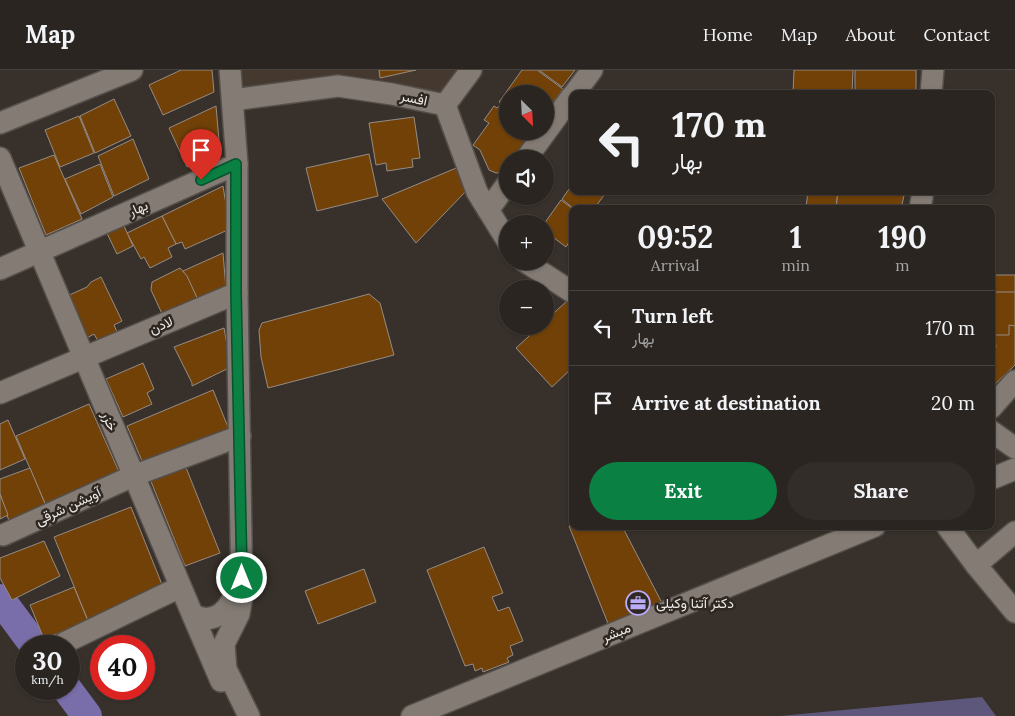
<!DOCTYPE html>
<meta charset="utf-8">
<style>
body{margin:0;font-family:Lora,Vazirmatn,serif;background:#322d29;color:#f1f3f6;height:100vh;display:flex;flex-direction:column;font-size:19px;white-space:nowrap}
*{box-sizing:border-box;margin:0}
p{font-size:16px;color:#a5a5a5}
.icon{flex:none;width:28px;height:28px;fill:none;stroke:currentColor;stroke-width:2;stroke-linecap:round;stroke-linejoin:round}
.map{position:relative;flex:1;overflow:hidden}
.panel{position:absolute;left:569px;top:135px;width:426px;height:325px;display:flex;flex-direction:column;background:#2a2520;border-radius:10px;box-shadow:0 1px 4px #0004,0 0 0 1px #46423e}
.panel>*{flex:none}
.hud{position:absolute;left:569px;top:20px;width:426px;height:105px;border-radius:10px;box-shadow:0 1px 4px #0004,0 0 0 1px #46423e;background:#2a2520;color:#f1f3f6;overflow:hidden}
.needle{width:32px;rotate:156deg}
.controls{position:absolute;left:499px;top:15px;display:grid;gap:10px}
.controls a{display:grid;place-items:center;width:55px;height:55px;border-radius:50%;background:#2a2520;box-shadow:0 1px 4px #0004,0 0 0 1px #46423e;font-size:25px}
.speed{position:absolute;left:15px;top:565px;display:flex;gap:10px;font-size:25px;font-weight:700;text-align:center}
.speed>*{display:grid;place-content:center;width:65px;height:65px;border-radius:50%;background:#2a2520;box-shadow:0 1px 4px #0004,0 0 0 1px #46423e;line-height:1}
.speed small{font-size:12px;font-weight:400}
.speed .limit{border:8px solid #d22;background:#fff;color:#111}
.pin{position:absolute;display:grid;place-items:center;width:42px;height:42px;color:#fff;margin:-51px -21px;border-radius:50% 50% 50% 0;rotate:-45deg;box-shadow:0 0 5px #0007}
.pin .icon{rotate:45deg}
.me{position:absolute;width:55px;margin:-28px;rotate:0deg;stroke-linejoin:round;filter:drop-shadow(0 0 4px #0008)}
.turn{display:flex;align-items:center;gap:18px;height:105px;padding:0 20px;font-size:22px}
.turn .icon{width:65px;height:65px;stroke-width:2.5}
.turn b{display:block;font-size:35px;line-height:42px}
.eta{display:flex;justify-content:space-evenly;align-items:center;height:85px;text-align:center}
.eta b{font-size:30px;font-weight:700;line-height:35px}
.cta{display:flex;gap:10px;margin-top:auto;padding:10px 20px}
.cta a{flex:1;height:58px;border-radius:30px;background:#0b8043;color:#fff;font-size:20px;font-weight:700;line-height:58px;text-align:center}
.cta a+a{background:#322d29;color:#f1f3f6}
ul{padding:0;list-style:none}
li{display:flex;align-items:center;gap:15px;height:75px;padding:0 20px;border-top:1px solid #46423e}
li div{flex:1}
li b{display:block;font-size:19px}
li em{font-style:normal}
header{display:flex;align-items:center;gap:30px;box-sizing:border-box;height:70px;padding:0 25px;background:#2a2520;border-bottom:1px solid #46423e}
header strong{font-size:24px}
nav{display:flex;gap:28px;margin-inline-start:auto;font-size:18px}
.map>svg:first-child{display:block}
.built{fill:#45392f}
.green{fill:#5e577c}
.lines{fill:none;stroke-linecap:round;stroke-linejoin:round}
.river{stroke:#796daa;stroke-width:30}
.building{fill:#724108;stroke:#958c85}
.minor-casing{stroke:#544f4a;stroke-width:24}
.minor{stroke:#837b74;stroke-width:21}
.route-casing{stroke:#07532c;stroke-width:12}
.route{stroke:#0b8043;stroke-width:9}
.labels{text-anchor:middle;stroke-width:5;stroke-linejoin:round;paint-order:stroke}
.street-label{font-size:14px;fill:#ece8e4;stroke:#2e2722}
.poi-label{font-size:14px;fill:#ece8e4;stroke:#2e2722;text-anchor:start}
</style>
<header>
<strong>Map</strong>
<nav><a>Home</a><a>Map</a><a>About</a><a>Contact</a></nav>
</header>
<div class="map">
<svg width="1015" height="646" viewBox="0 0 1015 646">
<rect width="100%" height="100%" fill="#38312b"/>
<polygon class="built" points="241,0 461,0 443,25 243,21"/>
<polygon class="green" points="982,627 996,646 780,646"/>
<g class="lines">
<g class="river">
<polyline points="0,529 35,576"/>
<polyline points="67,619 87,646"/>
</g>
</g>
<g class="building">
<polygon points="181,0 212,0 214,22 163,45 149,15"/>
<polygon points="379,0 416,0 380,8"/>
<polygon points="522,0 537,0 563,19 545,43 545,24 508,24 508,38 499,32"/>
<polygon points="539,0 575,0 562,17"/>
<polygon points="794,0 853,0 852,24 793,24"/>
<rect x="855" y="0" width="61" height="24"/>
<polygon points="114,29 131,66 95,83 80,46"/>
<polygon points="216,36 220,82 187,97 169,58"/>
<polygon points="494,36 497,38 499,36 508,42 508,61 534,62 514,89 508,89 508,98 505,102 496,103 489,100 480,80 473,75 489,53 484,50"/>
<polygon points="79,46 94,83 60,97 45,60"/>
<polygon points="414,47 420,88 412,89 413,97 387,101 386,93 376,95 369,53"/>
<polygon points="133,69 149,109 114,126 98,86"/>
<polygon points="369,84 378,126 317,141 306,98"/>
<polygon points="54,85 82,149 46,165 19,98"/>
<polygon points="100,94 113,127 81,144 65,109"/>
<polygon points="461,96 469,118 416,173 382,129"/>
<polygon points="572,115 572,121 607,121 594,139 574,139 562,129"/>
<polygon points="223,116 230,159 185,179 182,172 176,174 162,146"/>
<polygon points="808,121 838,121 836,139 806,138"/>
<polygon points="838,121 905,121 901,139 836,139"/>
<polygon points="561,130 573,139 572,167 566,177 545,161 545,154 544,154"/>
<polygon points="162,146 176,174 168,178 172,187 150,198 144,187 141,189 127,163"/>
<polygon points="120,147 133,176 117,184 103,155"/>
<polygon points="223,183 226,219 199,232 183,201"/>
<polygon points="180,198 187,206 199,232 164,248 151,220 152,212"/>
<polygon points="991,205 1015,205 1015,295 991,318"/>
<polygon points="101,207 122,251 114,255 117,262 98,271 94,264 85,269 65,227 87,217 91,212"/>
<polygon points="991,222 1015,222 1015,256 1009,255 1009,265 995,265 996,278 991,278"/>
<polygon points="369,224 380,233 394,285 268,318 261,287 259,260 262,253"/>
<polygon points="567,231 572,237 572,298 552,317 516,278 540,256 545,256 545,251"/>
<polygon points="224,258 231,297 192,316 192,313 174,277"/>
<polygon points="143,293 154,319 147,323 152,334 123,347 106,309"/>
<polygon points="213,320 230,362 145,398 127,356"/>
<polygon points="89,334 120,404 46,436 16,366"/>
<polygon points="8,350 25,389 0,400 0,354"/>
<polygon points="185,395 220,483 185,496 150,409"/>
<polygon points="30,398 46,436 9,451 0,424 0,409"/>
<polygon points="0,424 8,445 0,449"/>
<polygon points="131,437 163,517 88,551 54,467"/>
<polygon points="572,455 572,456 622,456 662,533 609,556 569,456"/>
<polygon points="44,471 60,506 12,530 0,508 0,488"/>
<polygon points="484,477 503,523 492,527 498,541 509,537 523,571 510,576 513,585 507,588 509,592 483,602 482,598 475,601 473,594 465,596 427,500"/>
<polygon points="364,499 376,532 318,554 305,521"/>
<polygon points="74,517 88,551 44,569 30,535"/>
</g>
<g class="lines">
<g class="minor-casing">
<g id="minor">
<polyline points="230,0 237,94 237,223 242,527 239,544 224,574 226,599 249,646"/>
<polyline points="574,24 592,0"/>
<polyline points="931,24 933,0"/>
<polyline points="233,30 338,16 392,24 445,35 477,122 508,172"/>
<polyline points="445,35 471,0"/>
<polyline points="0,53 132,0"/>
<path d="M 0,88 C 73,262 146,437 221,611"/>
<polyline points="526,89 572,26"/>
<polyline points="920,139 923,121"/>
<polyline points="488,140 508,113"/>
<polyline points="524,191 572,222"/>
<polyline points="0,199 237,94"/>
<polyline points="0,323 237,223"/>
<polyline points="991,338 1015,311"/>
<polyline points="991,361 1015,378"/>
<polyline points="991,409 1015,399"/>
<polyline points="947,456 976,495 1015,542"/>
<polyline points="3,465 133,406 240,366"/>
<polyline points="976,495 1015,462"/>
<path d="M 193,545 C 215,556 232,539 236,517"/>
<polyline points="64,573 180,517"/>
<polyline points="412,646 875,456"/>
</g>
</g>
<use href="#minor" class="minor"/>
</g>
<g class="lines">
<g class="route-casing">
<polyline id="route" points="201,110 236,94 236,223 242,508"/>
</g>
<use href="#route" class="route"/>
</g>
<defs>
<g id="office-ring" transform="scale(1.25)"><circle r="9.5" fill="#2e2722" stroke="#b9abf7" stroke-width="1.5"/><path d="M-6-3h4V-5.5h4V-3h4V5H-6ZM-1-4.5V-3h2v-1.5ZM-6 0V1H6V0Z" fill="#b9abf7"/></g>
</defs>
<g fill-rule="evenodd">
<use href="#office-ring" x="638" y="533"/>
</g>
<g class="labels">
<g class="street-label">
<text transform="translate(414 28) rotate(12)" y="5">افسر</text>
<text transform="translate(138 138) rotate(-24)" y="5">بهار</text>
<text transform="translate(161 255) rotate(-23)" y="5">لادن</text>
<text transform="translate(110 351) rotate(68)" y="5">خزر</text>
<text transform="translate(68 436) rotate(-25)" y="5">آویشن شرقی</text>
<text transform="translate(616 562) rotate(-22)" y="5">مبشر</text>
</g>
<g class="poi-label">
<text x="656" y="538">دکتر آتنا وکیلی</text>
</g>
</g>
</svg>
<div class="controls">
<a><svg class="needle" viewBox="-14 -14 28 28"><path d="M0-13l5 13h-10z" fill="#e53935"/><path d="M0 13l5-13h-10z" fill="#a5a5a5"/></svg></a>
<a><svg class="icon" aria-label="sound" viewBox="0 0 24 24"><path d="M4 9h4l5-4v14l-5-4H4zM17 9q2 3 0 6"/></svg></a>
<a>+</a>
<a>−</a>
</div>
<div class="speed"><div>30<small>km/h</small></div><div class="limit">40</div></div>
<div class="pin" style="left:201px;top:110px;background:#d93025"><svg class="icon" aria-label="arrive" viewBox="0 0 24 24"><path d="M6 21V4h12l-3 4 3 4H6"/></svg></div>
<svg class="me" style="left:242px;top:508px" viewBox="-20 -20 40 40"><circle r="17" fill="#0b8043" stroke="#fff" stroke-width="3"/><path d="M0-11L8 9 0 5-8 9z" fill="#fff"/></svg>
<div class="hud">
<div class="turn"><svg class="icon" aria-label="left" viewBox="0 0 24 24"><path d="M17 20v-9H6M10 6l-5 5 5 5"/></svg><div><b>170 m</b>بهار</div></div>
</div>
<section class="panel">
<div class="eta">
<div><b>09:52</b><p>Arrival</p></div>
<div><b>1</b><p>min</p></div>
<div><b>190</b><p>m</p></div>
</div>
<ul>
<li><svg class="icon" aria-label="left" viewBox="0 0 24 24"><path d="M17 20v-9H6M10 6l-5 5 5 5"/></svg><div><b>Turn left</b><p>بهار</p></div><em>170 m</em></li>
<li><svg class="icon" aria-label="arrive" viewBox="0 0 24 24"><path d="M6 21V4h12l-3 4 3 4H6"/></svg><div><b>Arrive at destination</b></div><em>20 m</em></li>
</ul>
<div class="cta"><a>Exit</a><a>Share</a></div>
</section>
</div>
